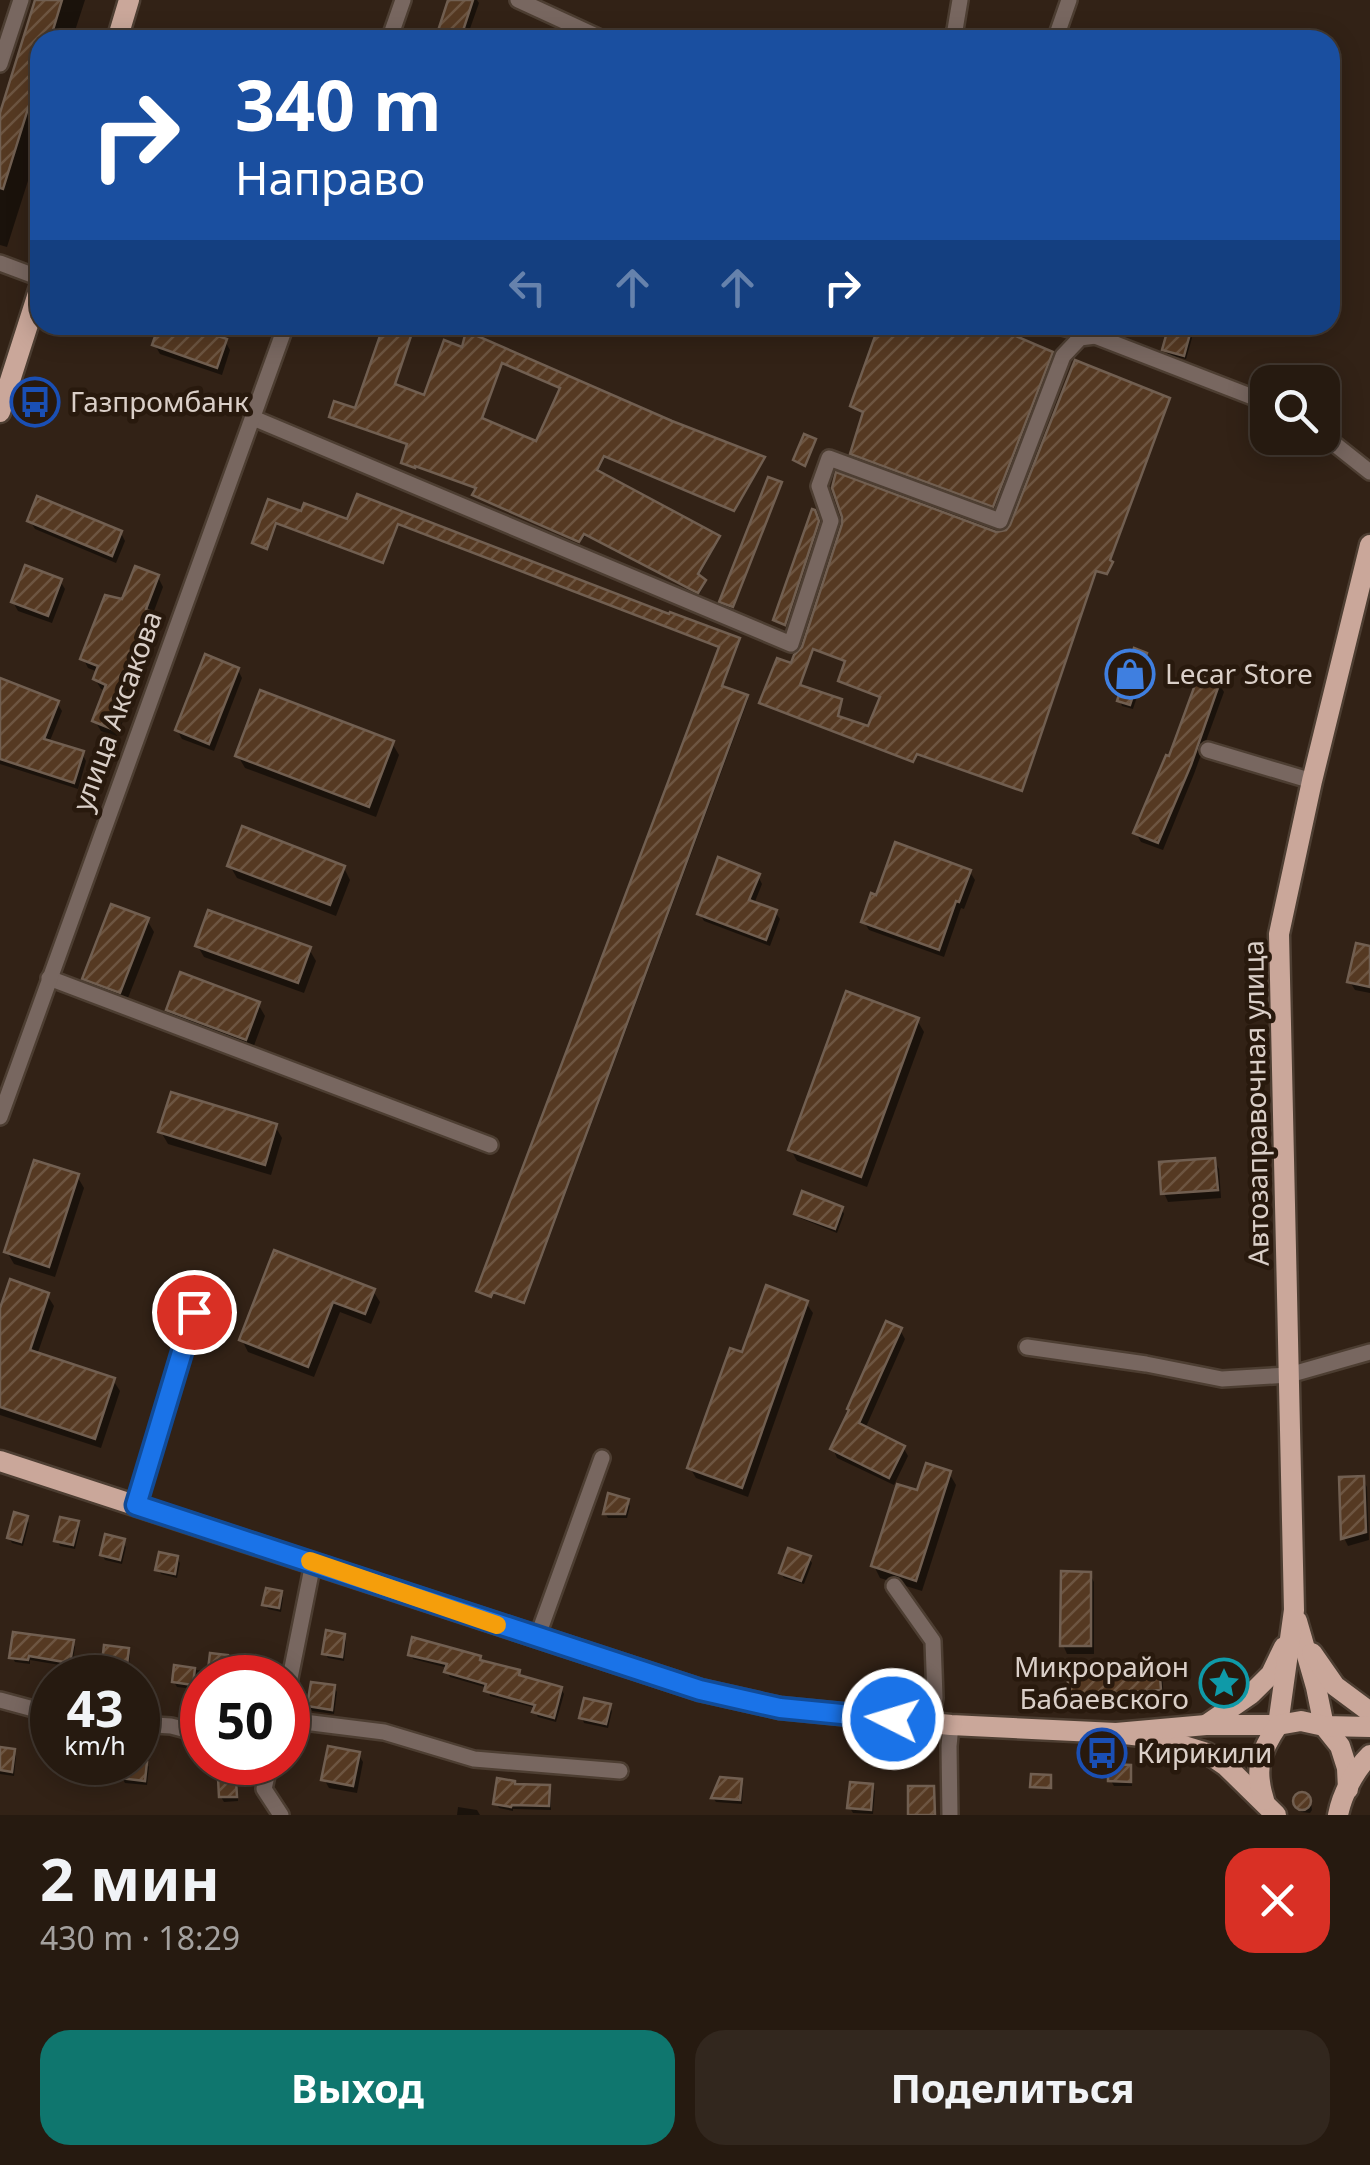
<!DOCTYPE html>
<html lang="ru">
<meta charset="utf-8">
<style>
body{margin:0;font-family:"Noto Sans",sans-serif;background:#32271e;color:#f1f3f6;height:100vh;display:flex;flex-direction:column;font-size:38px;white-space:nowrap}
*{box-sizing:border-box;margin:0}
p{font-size:32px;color:#a4a19f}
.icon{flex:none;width:55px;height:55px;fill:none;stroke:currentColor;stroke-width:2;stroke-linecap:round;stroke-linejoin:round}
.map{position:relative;height:1815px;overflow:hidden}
.drawer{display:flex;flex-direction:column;background:#261a10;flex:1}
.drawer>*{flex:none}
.hud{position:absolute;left:30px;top:30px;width:1310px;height:305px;border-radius:30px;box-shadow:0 5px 25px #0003,0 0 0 2px #423830;background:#1a4fa0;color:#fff;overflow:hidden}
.tools{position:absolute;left:1250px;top:365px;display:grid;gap:20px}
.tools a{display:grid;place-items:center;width:90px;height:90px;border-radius:20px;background:#261a10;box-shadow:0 5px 25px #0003,0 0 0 2px #423830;font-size:50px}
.speed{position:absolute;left:30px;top:1655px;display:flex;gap:20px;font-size:50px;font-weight:700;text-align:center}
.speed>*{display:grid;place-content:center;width:130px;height:130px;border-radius:50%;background:#261a10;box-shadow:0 5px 25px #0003,0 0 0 2px #423830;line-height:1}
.speed small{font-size:25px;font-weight:400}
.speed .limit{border:15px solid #d22;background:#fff;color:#111}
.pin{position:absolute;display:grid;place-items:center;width:85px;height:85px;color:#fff;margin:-42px;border:5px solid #fff;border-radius:50%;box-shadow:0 2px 10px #0007}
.me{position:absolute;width:110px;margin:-55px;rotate:275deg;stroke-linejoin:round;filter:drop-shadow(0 0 8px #0008)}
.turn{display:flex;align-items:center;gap:35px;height:210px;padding:0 40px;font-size:45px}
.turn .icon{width:130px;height:130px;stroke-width:2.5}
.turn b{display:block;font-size:70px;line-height:85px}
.lanes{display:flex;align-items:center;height:95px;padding:0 40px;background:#0003;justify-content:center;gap:50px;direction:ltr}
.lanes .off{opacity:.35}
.round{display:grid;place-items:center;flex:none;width:105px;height:105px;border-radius:30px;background:#32271e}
.headline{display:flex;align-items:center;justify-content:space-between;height:170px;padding:0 40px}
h1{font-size:60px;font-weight:700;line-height:75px}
.action{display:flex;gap:20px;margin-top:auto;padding:20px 40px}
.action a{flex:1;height:115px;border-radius:30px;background:#0f766e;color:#fff;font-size:40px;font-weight:700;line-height:115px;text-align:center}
.action a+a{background:#32271e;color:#f1f3f6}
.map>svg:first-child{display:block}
.shadow{fill:#0007;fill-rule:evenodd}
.building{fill:url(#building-hatch);stroke:#715f51;stroke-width:2.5;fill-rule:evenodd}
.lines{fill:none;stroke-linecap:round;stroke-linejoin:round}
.minor-casing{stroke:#4d3e32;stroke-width:20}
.major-casing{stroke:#4d3e32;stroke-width:25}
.minor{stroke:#786760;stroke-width:15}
.major{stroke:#caa79a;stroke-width:20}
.route-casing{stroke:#114b97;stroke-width:25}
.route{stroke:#1a73e8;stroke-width:18}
.slow{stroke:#f59e0b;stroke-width:18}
.labels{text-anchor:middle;stroke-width:9;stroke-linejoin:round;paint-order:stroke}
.poi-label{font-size:28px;fill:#dacfc8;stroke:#28190d;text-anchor:start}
.street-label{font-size:28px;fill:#dacfc8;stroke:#28190d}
</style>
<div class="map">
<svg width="1370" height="1815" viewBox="0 0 1370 1815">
<defs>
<pattern id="building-hatch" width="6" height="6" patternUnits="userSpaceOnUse" patternTransform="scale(2.5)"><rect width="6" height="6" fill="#553922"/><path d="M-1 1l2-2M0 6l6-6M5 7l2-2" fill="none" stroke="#6d5541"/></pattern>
</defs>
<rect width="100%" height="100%" fill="#322216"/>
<g class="shadow">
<polygon points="38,0 85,0 72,40 40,40 40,143 7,247 0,245 0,121"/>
<polygon points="451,0 477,0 479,3 466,40 437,40"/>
<polygon points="162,325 178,325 225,341 230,350 222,375 160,354 155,345"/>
<polygon points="882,325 983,325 1051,354 994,507 854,455 865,413 853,406"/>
<polygon points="1189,332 1192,338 1186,359 1168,355 1165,350"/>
<path d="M 468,335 L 671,424 L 763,459 L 764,460 L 735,511 L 605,457 L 597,473 L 718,538 L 719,540 L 698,577 L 705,584 L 700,593 L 586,535 L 580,542 L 476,497 L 479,489 L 416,466 L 415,469 L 404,465 L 410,446 L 333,419 L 332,417 L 356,411 L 409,338 L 395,387 L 426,398 L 464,350 ZM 502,364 L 562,390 L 538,444 L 482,420 Z"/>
<path d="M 1169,400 L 1110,563 L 1112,566 L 1108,575 L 1097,572 L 1023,791 L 917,754 L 914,762 L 763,704 L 792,666 L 796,656 L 996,534 L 1004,534 ZM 813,649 L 848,662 L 842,683 L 882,698 L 870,730 L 838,718 L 840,701 L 800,687 Z"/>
<polygon points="780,484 734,607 723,603"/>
<polygon points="359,497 740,642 722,688 748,700 525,1304 494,1293 492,1298 479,1291 721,649 399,524 384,564 277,524 268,550 255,543 270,502 302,514 349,522"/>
<polygon points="815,515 818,525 786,625 775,620"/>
<polygon points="30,521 121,533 125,541 116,563 35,529"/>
<polygon points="158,577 163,587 151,619 153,623 123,707 126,713 117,737 101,731 95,721 107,691 101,689 95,679 98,672 88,668 83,658 124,602"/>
<polygon points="60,581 65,589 52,623 18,611 13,602"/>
<polygon points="1146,655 1149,660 1133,709 1122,706 1120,701"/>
<polygon points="238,670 242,678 214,751 182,739 177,730"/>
<polygon points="0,681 57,703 62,711 49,743 82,753 86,761 78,789 0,764"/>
<polygon points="1219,684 1224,692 1194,774 1163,850 1141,842 1136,833 1171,760"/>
<polygon points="392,743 399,755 376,817 245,768 238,756"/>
<polygon points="230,866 344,868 350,880 336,916 237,878"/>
<polygon points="970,872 975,880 964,909 961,908 944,957 869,930 864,922"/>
<polygon points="758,876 762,884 754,904 775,912 780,919 770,946 704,921 700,914"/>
<polygon points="147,920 154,932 126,1003 92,990 85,978"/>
<polygon points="197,945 309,949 316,961 304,993 204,957"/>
<polygon points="1370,949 1370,993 1355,990 1350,982"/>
<polygon points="258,1004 265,1016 252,1051 175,1022 168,1010"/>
<polygon points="917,1020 924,1032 867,1187 797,1161 791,1150"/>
<polygon points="275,1126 282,1138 271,1175 168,1144 161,1132"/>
<polygon points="1214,1161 1219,1169 1221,1198 1168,1202 1164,1193"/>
<polygon points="77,1176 84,1188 55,1277 14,1264 7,1252"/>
<polygon points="842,1209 844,1214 837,1233 800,1218 797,1213"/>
<polygon points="276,1253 373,1291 380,1302 371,1324 340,1312 314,1377 248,1352 242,1340"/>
<polygon points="47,1295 54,1306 37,1355 113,1380 120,1391 101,1448 0,1415 0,1317"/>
<polygon points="806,1303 813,1313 748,1497 696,1478 690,1468 743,1355"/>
<polygon points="900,1330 905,1339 865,1429 903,1447 908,1456 894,1485 837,1458 833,1449"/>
<polygon points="949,1473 956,1485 922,1591 880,1578 874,1566 919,1493"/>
<polygon points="1362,1478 1367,1487 1369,1540 1348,1546 1344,1538"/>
<polygon points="627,1501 630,1506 627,1518 608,1518 605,1513"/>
<polygon points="26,1518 29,1523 23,1546 12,1543 9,1538"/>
<polygon points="77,1523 80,1528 75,1549 60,1546 57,1541"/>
<polygon points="123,1542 126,1547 122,1564 105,1560 102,1555"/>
<polygon points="177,1558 180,1563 177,1578 161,1574 158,1569"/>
<polygon points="809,1558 812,1563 804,1584 784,1578 781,1573"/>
<polygon points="1090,1574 1094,1582 1094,1654 1067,1654 1063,1645"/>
<polygon points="281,1593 283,1598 281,1612 268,1609 265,1604"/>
<polygon points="343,1636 346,1641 344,1661 328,1658 325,1653"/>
<polygon points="72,1642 75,1647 72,1667 30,1660 30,1664 15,1662 12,1657"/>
<polygon points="127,1650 130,1655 128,1677 106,1675 104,1670"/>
<polygon points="411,1654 479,1658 482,1663 518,1673 522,1678 561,1689 564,1694 556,1722 538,1717 535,1712 536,1708 490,1696 488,1688 450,1677 447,1672 448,1668 413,1659"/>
<polygon points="226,1657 229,1662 227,1678 202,1678 202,1685 195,1684 195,1689 177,1687 174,1682 176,1667 210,1672"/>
<polygon points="1158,1667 1162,1675 1164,1698 1076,1704 1071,1696"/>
<polygon points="334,1687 337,1692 334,1714 312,1711 310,1706"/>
<polygon points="609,1706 612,1711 608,1728 584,1723 582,1718"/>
<polygon points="0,1750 13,1751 16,1756 14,1776 0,1774"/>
<polygon points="358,1754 363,1762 357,1793 329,1788 324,1779"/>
<polygon points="138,1761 146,1762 149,1767 147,1785 125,1783 122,1778"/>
<polygon points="1129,1767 1132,1772 1132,1786 1114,1786 1111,1781"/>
<polygon points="235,1781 238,1785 238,1801 224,1802 221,1797"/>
<polygon points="740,1781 743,1786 742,1804 716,1802 713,1798"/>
<polygon points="872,1786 875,1791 873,1814 853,1813 850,1808"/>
<polygon points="516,1787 548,1788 551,1793 551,1810 513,1809 513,1811 499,1808 496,1803"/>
<polygon points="1302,1794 1308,1797 1311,1803 1312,1810 1310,1813 1301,1812 1297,1806 1296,1799"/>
<polygon points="458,1807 477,1810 480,1815 457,1815"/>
</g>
<g class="building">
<polygon points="35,0 62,0 50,40 40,40 40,70 3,189 0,188 0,113"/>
<polygon points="448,0 473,0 460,40 435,40"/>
<polygon points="159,325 186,325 227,339 217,368 152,345"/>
<polygon points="879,325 990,325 1053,352 993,507 850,454 863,412 850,406"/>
<polygon points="1169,325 1191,330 1184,356 1162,350"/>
<path d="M 383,327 L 411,336 L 395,384 L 424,395 L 444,340 L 462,347 L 466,331 L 672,421 L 765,457 L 734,511 L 604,456 L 597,470 L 720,536 L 698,574 L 706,580 L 698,593 L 584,534 L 579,542 L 472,495 L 476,488 L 415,466 L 415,468 L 401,463 L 407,444 L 329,417 L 334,401 L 355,408 ZM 502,363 L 560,388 L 536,441 L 482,418 Z"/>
<path d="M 1075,360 L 1170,398 L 1110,560 L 1113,562 L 1107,574 L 1096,571 L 1022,791 L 917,754 L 913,762 L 759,703 L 777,658 L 791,663 L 794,655 L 802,647 L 842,524 L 842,517 L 832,488 L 836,472 L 996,532 L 1006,530 L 1010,525 ZM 813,649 L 845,661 L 838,681 L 880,697 L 868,726 L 838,716 L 842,699 L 800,685 Z"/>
<polygon points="804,434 816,439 805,466 793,460"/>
<polygon points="768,477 782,482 733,607 719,602"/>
<polygon points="357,494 669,614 670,612 740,638 722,686 748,695 524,1303 493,1292 491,1297 476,1291 719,647 398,524 383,563 276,523 267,549 252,543 268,499 301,511 304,503 347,519"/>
<polygon points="37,496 122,531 112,556 27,521"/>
<polygon points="812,509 815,510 819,521 785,625 773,620"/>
<polygon points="25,565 62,579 48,616 11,602"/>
<polygon points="135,566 159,575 146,609 150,611 117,699 122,702 112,729 92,721 106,685 93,679 98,666 80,659 105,595 122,599"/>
<polygon points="1134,648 1147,653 1130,705 1117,701"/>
<polygon points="205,654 239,668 209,744 175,730"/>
<polygon points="1199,674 1220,682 1191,765 1158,843 1133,833 1166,755 1169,756"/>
<polygon points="0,678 59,701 44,739 84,751 74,783 0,759"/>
<polygon points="260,690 394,741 369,807 235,756"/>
<polygon points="242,826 345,866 330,905 227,866"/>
<polygon points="895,842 971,870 959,902 956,901 939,950 861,922 871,893 876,895"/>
<polygon points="718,857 760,874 749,900 777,910 766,940 697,914"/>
<polygon points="111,904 149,918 120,993 82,979"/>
<polygon points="208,910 311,947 298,983 195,946"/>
<polygon points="1356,943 1370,946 1370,987 1347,982"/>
<polygon points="180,972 260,1002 246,1040 166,1010"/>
<polygon points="846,991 919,1018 861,1177 788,1150"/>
<polygon points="171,1092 277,1124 265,1165 158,1132"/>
<polygon points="1215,1158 1218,1190 1161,1194 1159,1162"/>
<polygon points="34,1160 79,1174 49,1267 4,1252"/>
<polygon points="802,1191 843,1207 835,1229 794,1214"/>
<polygon points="274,1250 375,1289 365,1314 333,1302 308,1367 239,1340"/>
<polygon points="10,1279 49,1293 30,1350 115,1378 95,1439 0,1407 0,1308"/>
<polygon points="766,1285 808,1301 742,1488 687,1468 730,1348 742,1352"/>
<polygon points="886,1321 902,1328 859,1423 905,1446 889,1478 830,1449 849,1410 847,1409"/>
<polygon points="926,1463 951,1471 916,1581 871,1566 897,1484 917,1490"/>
<polygon points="1364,1476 1366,1532 1341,1539 1339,1477"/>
<polygon points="608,1493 629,1499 625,1514 603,1514"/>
<polygon points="14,1512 28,1516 21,1542 7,1538"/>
<polygon points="60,1517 79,1521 73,1545 54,1541"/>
<polygon points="105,1534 125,1539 120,1560 100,1555"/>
<polygon points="788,1548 811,1556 801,1581 779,1573"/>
<polygon points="159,1552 178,1556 175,1574 155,1570"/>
<polygon points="1061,1571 1091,1572 1091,1646 1060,1646"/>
<polygon points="266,1588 282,1591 279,1608 262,1605"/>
<polygon points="326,1630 345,1634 342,1657 322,1654"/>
<polygon points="13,1632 74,1640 70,1663 29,1656 28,1660 9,1658"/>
<polygon points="412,1637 481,1656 480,1660 520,1670 519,1675 562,1687 554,1718 532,1712 535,1705 484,1691 486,1684 444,1672 447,1664 408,1655"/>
<polygon points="104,1645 129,1648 126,1673 101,1671"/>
<polygon points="210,1653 228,1655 225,1678 207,1678"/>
<polygon points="1159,1664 1161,1690 1069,1696 1067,1671"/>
<polygon points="174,1665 195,1668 193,1685 172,1682"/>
<polygon points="311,1682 335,1685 332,1710 307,1706"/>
<polygon points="584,1698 611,1704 606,1724 579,1718"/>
<polygon points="328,1746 360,1752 353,1786 321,1780"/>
<polygon points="0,1747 15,1749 12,1772 0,1770"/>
<polygon points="66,1762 84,1764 83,1777 65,1776"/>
<polygon points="121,1762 147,1762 145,1781 119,1778"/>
<polygon points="1108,1764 1131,1765 1131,1782 1108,1781"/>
<polygon points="1031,1774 1051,1775 1051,1788 1030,1787"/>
<polygon points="720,1777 742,1779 740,1800 711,1798"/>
<polygon points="218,1778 236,1778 237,1797 219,1797"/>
<polygon points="497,1778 515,1781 515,1784 550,1785 549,1806 512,1805 511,1807 493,1804"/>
<polygon points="850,1782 873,1784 871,1810 847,1808"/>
<polygon points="908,1786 934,1786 935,1815 908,1815"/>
<circle cx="1302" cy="1801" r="9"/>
</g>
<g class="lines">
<g class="minor-casing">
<g id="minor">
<polyline points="518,0 605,40"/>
<polyline points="389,40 403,0"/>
<polyline points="950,40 955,30 960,0"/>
<polyline points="1055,40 1069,0"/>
<polyline points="0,64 21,0"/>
<polyline points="0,263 40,278"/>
<polyline points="1055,325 1095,336 1268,403"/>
<polyline points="253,418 791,644 831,521 819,486 829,458 1000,521 1063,356 1080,338 1095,336"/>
<polyline points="1322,434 1370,472"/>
<polyline points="1208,750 1312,781"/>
<polyline points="49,978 490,1145"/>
<polyline points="0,1117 286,325"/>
<polyline points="1027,1347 1146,1364 1222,1379 1289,1375 1370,1352"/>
<polyline points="136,1505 194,1312"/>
<polyline points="894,1586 933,1641 935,1698 930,1723"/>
<polyline points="537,1638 602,1458"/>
<polyline points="288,1688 313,1563"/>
<polyline points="0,1700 52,1714"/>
<polyline points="288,1720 384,1732 474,1759 620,1771"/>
<polyline points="138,1724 171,1726 202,1734"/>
<polyline points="270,1762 264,1789 281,1815"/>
<polyline points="950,1815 949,1746 951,1725"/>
</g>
</g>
<g class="major-casing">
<g id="major">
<polyline points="117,40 129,0"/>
<polyline points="0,412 40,287"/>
<polyline points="0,1461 700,1690 780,1708 951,1725 1116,1733 1158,1738 1207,1753 1226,1766 1276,1815"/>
<polyline points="1297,1621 1316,1687 1324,1726 1340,1746 1347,1768 1348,1789"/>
<polyline points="1312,1653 1335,1686 1370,1712"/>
<polyline points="1206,1725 1251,1694 1271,1674 1284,1647"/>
<polyline points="1116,1733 1206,1725 1278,1725 1294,1610 1279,934 1312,781 1370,545"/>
<path d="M 1264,1800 C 1254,1768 1260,1752 1278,1725 L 1301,1721 L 1324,1726 L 1370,1727"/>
<path d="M 1338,1815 C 1342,1794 1355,1770 1370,1755"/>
</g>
</g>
<use href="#minor" class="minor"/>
<use href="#major" class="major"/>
</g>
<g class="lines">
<g class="route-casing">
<polyline id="route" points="194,1312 136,1505 700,1690 780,1708 893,1719"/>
</g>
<use href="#route" class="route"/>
<polyline class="slow" points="310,1561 497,1625"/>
</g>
<defs>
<g id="bus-ring" transform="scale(2.5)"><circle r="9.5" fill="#28190d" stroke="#1a4fb4" stroke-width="1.5"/><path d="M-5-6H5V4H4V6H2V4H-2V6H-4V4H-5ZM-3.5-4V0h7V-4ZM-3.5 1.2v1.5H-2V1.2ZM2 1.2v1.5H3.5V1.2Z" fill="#1a4fb4"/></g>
<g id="shop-ring" transform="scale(2.5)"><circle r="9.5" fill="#28190d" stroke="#3f7fe0" stroke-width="1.5"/><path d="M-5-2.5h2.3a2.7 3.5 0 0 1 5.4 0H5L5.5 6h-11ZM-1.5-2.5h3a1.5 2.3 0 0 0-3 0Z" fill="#3f7fe0"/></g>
<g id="sight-ring" transform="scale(2.5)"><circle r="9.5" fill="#28190d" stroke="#0f9aa8" stroke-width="1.5"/><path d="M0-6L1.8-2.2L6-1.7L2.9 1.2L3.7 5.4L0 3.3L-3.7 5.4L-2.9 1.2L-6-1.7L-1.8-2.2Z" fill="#0f9aa8"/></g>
</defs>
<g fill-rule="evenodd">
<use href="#bus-ring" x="35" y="402"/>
<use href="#shop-ring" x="1130" y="674"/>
<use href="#sight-ring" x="1224" y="1683"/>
<use href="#bus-ring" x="1102" y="1753"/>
</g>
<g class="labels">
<g class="poi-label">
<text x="70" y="412">Газпромбанк</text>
<text x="1165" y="684">Lecar Store</text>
<text x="1189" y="1677" text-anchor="end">Микрорайон<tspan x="1189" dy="32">Бабаевского</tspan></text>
<text x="1137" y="1763">Кирикили</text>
</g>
<g class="street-label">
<text transform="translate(117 711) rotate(-70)" y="10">улица Аксакова</text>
<text transform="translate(1256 1103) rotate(-91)" y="10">Автозаправочная улица</text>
</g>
</g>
</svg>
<div class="tools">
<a><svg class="icon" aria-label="search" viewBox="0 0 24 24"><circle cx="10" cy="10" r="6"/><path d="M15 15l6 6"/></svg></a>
</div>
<div class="speed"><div>43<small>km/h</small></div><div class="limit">50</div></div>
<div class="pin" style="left:194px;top:1312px;background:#d93025"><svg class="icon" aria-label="arrive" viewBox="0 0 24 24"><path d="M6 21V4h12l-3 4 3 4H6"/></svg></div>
<svg class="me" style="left:893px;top:1719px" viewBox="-20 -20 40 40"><circle r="17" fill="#1a73e8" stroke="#fff" stroke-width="3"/><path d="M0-11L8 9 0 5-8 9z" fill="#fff"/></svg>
<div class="hud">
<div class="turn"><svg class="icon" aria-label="right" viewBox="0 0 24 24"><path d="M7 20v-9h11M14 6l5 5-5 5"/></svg><div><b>340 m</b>Направо</div></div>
<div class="lanes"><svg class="icon off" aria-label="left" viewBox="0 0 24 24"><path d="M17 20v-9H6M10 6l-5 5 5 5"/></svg><svg class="icon off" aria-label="ahead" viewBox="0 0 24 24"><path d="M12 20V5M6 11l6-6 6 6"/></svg><svg class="icon off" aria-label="ahead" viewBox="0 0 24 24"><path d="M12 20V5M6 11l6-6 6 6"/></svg><svg class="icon" aria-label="right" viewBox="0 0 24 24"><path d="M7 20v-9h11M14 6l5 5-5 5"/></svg></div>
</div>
</div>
<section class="drawer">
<div class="headline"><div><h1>2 мин</h1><p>430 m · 18:29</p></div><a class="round" style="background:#d93025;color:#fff"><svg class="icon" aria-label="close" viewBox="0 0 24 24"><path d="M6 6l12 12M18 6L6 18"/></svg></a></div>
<div class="action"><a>Выход</a><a>Поделиться</a></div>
</section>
